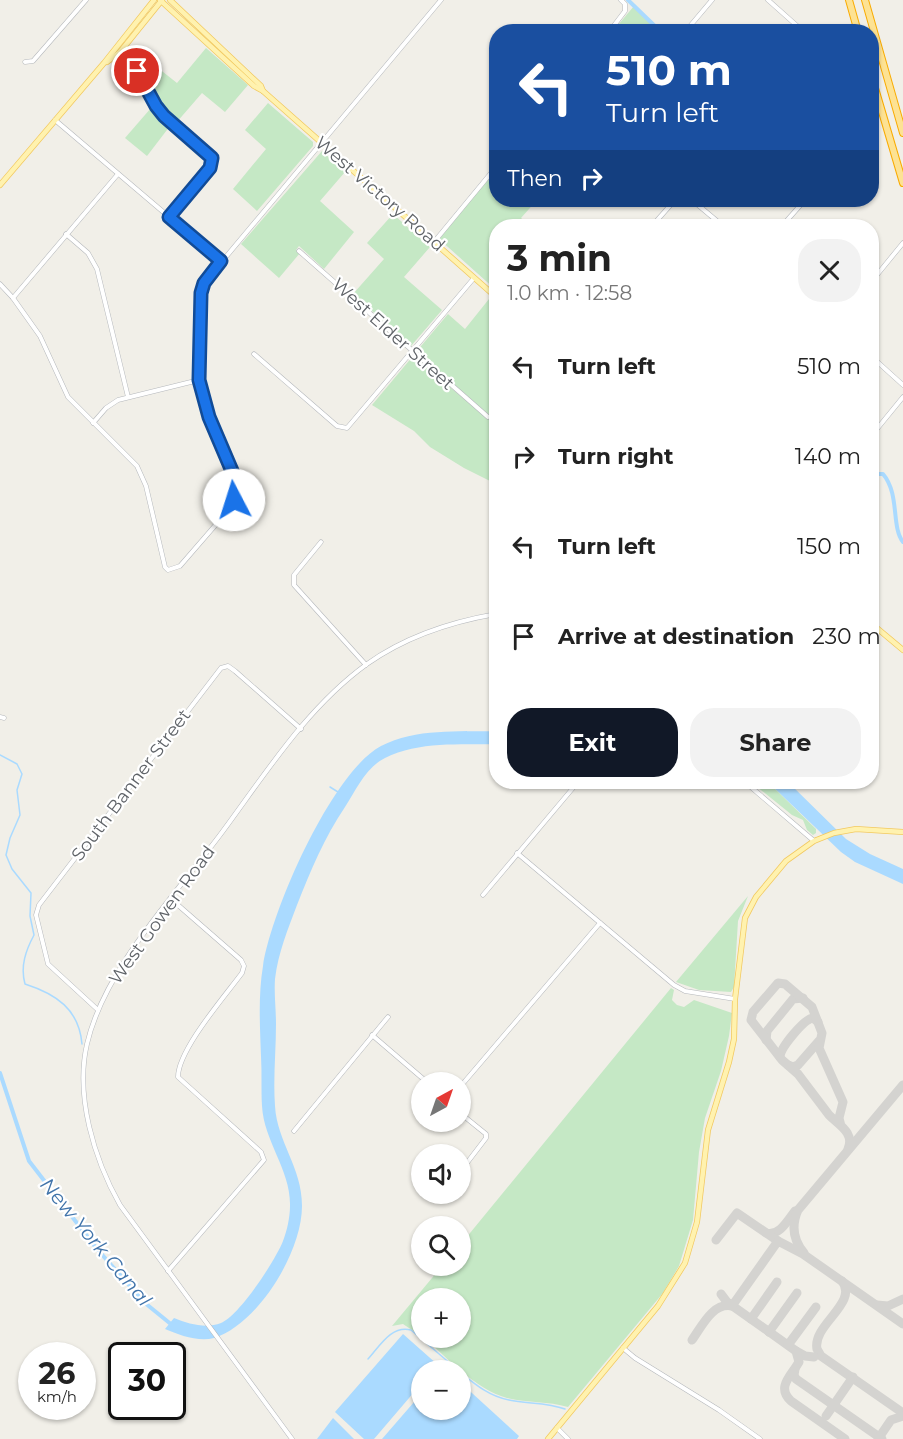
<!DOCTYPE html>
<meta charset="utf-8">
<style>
body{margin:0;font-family:Montserrat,sans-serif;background:#f2f2f2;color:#222;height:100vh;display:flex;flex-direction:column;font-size:22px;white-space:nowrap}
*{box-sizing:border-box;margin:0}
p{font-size:20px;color:#767676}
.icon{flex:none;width:33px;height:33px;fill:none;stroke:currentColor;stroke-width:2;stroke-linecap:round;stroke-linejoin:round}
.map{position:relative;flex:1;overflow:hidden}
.side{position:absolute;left:489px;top:219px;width:390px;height:570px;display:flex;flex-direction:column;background:#fff;border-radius:24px;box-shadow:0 2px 4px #0004}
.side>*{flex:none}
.hud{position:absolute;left:489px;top:24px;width:390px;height:183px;border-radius:24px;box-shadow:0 2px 4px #0004;background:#1a4fa0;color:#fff;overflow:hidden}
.needle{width:39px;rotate:40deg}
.fabs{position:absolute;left:411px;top:1072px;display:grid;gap:12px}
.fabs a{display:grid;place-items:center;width:60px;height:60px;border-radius:50%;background:#fff;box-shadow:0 2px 4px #0004;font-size:30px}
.speed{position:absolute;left:18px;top:1342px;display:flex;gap:12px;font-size:30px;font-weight:700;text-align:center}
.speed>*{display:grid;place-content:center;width:78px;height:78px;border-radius:50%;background:#fff;box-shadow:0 2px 4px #0004;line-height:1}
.speed small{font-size:15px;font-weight:400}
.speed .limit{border:3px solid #111;border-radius:9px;background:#fff;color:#111}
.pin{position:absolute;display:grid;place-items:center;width:51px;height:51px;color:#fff;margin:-26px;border:3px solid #fff;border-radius:50%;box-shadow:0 2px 6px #0007}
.me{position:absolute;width:66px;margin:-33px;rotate:355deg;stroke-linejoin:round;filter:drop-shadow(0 0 4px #0008)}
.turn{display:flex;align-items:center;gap:21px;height:126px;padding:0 18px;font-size:27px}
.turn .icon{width:78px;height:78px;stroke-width:2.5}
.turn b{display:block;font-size:42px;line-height:51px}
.then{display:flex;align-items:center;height:57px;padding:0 18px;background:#0003;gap:12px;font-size:22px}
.round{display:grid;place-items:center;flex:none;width:63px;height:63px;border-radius:24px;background:#f2f2f2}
.headline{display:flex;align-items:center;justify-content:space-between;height:102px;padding:0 18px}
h1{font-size:36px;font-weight:700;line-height:45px}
.cta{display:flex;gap:12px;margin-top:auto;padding:12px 18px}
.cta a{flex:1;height:69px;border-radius:24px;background:#111827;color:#fff;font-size:24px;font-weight:700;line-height:69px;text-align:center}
.cta a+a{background:#f2f2f2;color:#222}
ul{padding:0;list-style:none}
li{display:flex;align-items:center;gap:18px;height:90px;padding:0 18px}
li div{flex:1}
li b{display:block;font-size:22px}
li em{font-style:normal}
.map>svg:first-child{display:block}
.green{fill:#c5e8c5}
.water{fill:#aadaff}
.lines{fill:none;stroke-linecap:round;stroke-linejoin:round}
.stream{stroke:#aadaff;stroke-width:1.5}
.canal{stroke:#aadaff;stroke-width:4}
.taxiway{stroke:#d4d3d0;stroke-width:9}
.minor-casing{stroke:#b5b8bc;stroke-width:5}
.major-casing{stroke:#f2c960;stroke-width:6}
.highway-casing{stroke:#f9ab00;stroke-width:8}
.minor{stroke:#fff;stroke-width:4}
.major{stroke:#fff2af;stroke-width:4.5}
.highway{stroke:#fde293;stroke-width:6}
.route-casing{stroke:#114b97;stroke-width:15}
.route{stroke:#1a73e8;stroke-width:10}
.labels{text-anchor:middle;stroke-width:4.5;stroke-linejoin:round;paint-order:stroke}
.street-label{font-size:18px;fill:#5f6368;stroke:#fff}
.water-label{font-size:20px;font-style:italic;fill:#4174aa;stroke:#fff}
</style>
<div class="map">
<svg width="903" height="1439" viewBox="0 0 903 1439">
<rect width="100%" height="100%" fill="#f1efe8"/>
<g class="green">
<polygon points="634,6 663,31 613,31"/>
<polygon points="206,48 248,85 225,112 202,93 176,123 164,113 145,75 158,68 177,83"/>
<polygon points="268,103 313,142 313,146 257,211 233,189 266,149 245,130"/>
<polygon points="151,108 170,126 147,156 125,138"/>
<polygon points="322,151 345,172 320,201 354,232 324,269 299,246 296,250 300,253 279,278 241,244"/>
<polygon points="496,170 496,200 537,200 521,218 531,226 496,226 496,290 439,239"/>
<polygon points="393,214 430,247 404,277 442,310 411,346 353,294 384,259 367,243"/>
<polygon points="489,299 496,305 496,484 464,468 430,447 414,431 372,405 413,356 488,419 490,416 416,352 448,314 465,329"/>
<polygon points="751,782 768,782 816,829 816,833 813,835 807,830 803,820 792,815"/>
<polygon points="748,896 738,921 734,987 731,992 699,990 676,982"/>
<path d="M 671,988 L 674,990 L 672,1000 L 677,1005 L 684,1007 L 694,1000 L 732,1013 L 729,1036 L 721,1071 L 705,1118 L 699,1152 L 693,1220 L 679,1266 L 663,1293 L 568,1407 C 548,1401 527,1403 507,1398 C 475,1389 449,1359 424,1338 L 460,1338 L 460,1299 L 422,1299 L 421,1336 L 403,1324 L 392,1326 L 442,1266 L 460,1266 L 461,1244 Z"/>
</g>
<g class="water">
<path d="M 496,731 L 496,744 C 460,745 419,741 385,758 C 366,767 356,790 345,807 C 324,838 311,870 297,905 C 288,929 278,953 275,979 C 274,994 276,1009 276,1024 C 276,1051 273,1079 275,1106 C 277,1142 302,1167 302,1206 C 302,1253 257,1325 214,1338 C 198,1342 179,1335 165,1329 L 174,1318 C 189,1324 206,1329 221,1323 C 239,1316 275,1261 283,1241 C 287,1231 290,1217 290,1206 C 291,1170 264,1142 262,1106 C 261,1090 262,1073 261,1056 C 260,1027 258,995 263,966 C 271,911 332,772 381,746 C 416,728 458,732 496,731 Z"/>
<polygon points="768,782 788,782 846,839 870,854 903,869 903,884 855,862 841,852"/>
<polygon points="403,1334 438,1365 432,1371 422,1371 421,1384 374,1439 364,1439 335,1412"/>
<polygon points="461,1383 519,1436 517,1439 382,1439 421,1394 422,1410 460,1410"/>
<polygon points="333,1418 354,1439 317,1439"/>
</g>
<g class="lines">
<g class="stream">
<path d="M 0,755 L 17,764 L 22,774 L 17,790 L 20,815 L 10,838 L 6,855 L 12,869 L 31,893 L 30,916 L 34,935 C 26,950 20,966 25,984 C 56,994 79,1009 82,1044"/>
<polyline points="330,787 338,792"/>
<path d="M 368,1359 C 380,1346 391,1325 411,1330 L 459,1371"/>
<path d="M 460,1372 C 476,1385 489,1396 509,1400 C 527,1404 547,1402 565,1409"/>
</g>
<g class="canal">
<polyline points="628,0 661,32"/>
<path d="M 872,474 L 883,474 C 900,494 891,527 903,542"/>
<polyline points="0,1073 29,1161 97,1249 145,1303 172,1325"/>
</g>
<g class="taxiway">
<polyline points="766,1040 767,1031 793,999 803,998"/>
<path d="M 780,1057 C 780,1048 804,1019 813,1018 L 818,1022"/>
<polyline points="788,1065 793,1067 798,1065 819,1041"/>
<path d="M 841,1126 L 839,1118 L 843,1102 L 819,1048 L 822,1033 L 812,1007 L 785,984 L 778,983 L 753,1012 L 751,1020 L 782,1060 L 798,1074 L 829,1115 C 839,1125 855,1133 848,1149"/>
<path d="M 766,1233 C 779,1237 788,1220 795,1211"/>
<polyline points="716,1240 737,1213 778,1241"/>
<path d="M 804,1253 C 793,1240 791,1226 798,1210 L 903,1085"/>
<path d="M 842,1281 C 859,1303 812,1325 817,1349 L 821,1356 L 903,1413"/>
<polyline points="721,1294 727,1302 796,1351 805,1356 814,1357"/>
<polyline points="877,1305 888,1306 903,1299"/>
<polyline points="751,1319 777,1282"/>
<polyline points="769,1332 797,1293"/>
<path d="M 692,1340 C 702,1326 713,1302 732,1306 L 778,1241 L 803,1254 L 903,1324"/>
<polyline points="788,1345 816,1307"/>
<path d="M 796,1351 L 799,1362 C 791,1376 776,1387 791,1401 L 845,1439"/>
<polyline points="795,1369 794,1375 796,1379 882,1439"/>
<polyline points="826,1416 853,1377"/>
<polyline points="878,1439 891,1420 903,1416"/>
</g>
<g class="minor-casing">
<g id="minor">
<polyline points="768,0 804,32"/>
<polyline points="609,32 625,11 625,4 621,0"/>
<polyline points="685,32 712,0"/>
<polyline points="120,52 133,65 164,116 212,158 210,168 169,217"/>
<polyline points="25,62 33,61 86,0"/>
<polyline points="55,120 221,261"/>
<polyline points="692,200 723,226"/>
<polyline points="652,226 675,200"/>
<polyline points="782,226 805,200"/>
<polyline points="66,234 88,253 97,269 128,397"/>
<polyline points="434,242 496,167"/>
<polyline points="299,251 488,417"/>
<polyline points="872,281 903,243"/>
<polyline points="0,284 13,298 40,336 68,397 137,466 146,486 165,567 168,570 180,566 232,506 237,492 235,478 209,417 199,380 200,305 204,283 441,0"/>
<polyline points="13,298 118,174"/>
<polyline points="254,354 337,426 347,428 474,278"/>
<polyline points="872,357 903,385"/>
<polyline points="93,423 106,408 118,400 199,380"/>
<polyline points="872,435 903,397"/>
<polyline points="321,542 294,575 294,585 366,665"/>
<polyline points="0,717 4,718"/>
<polyline points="745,782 814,841"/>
<polyline points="517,853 674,985 685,991 735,999"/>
<polyline points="483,895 578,782"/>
<polyline points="98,1010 48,964 36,915 39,905 221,668 228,666 235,671 301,729"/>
<polyline points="372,1035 428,1083"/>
<polyline points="460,1087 600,923"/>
<polyline points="460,1113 486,1134 486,1138 460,1172"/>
<polyline points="294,1131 388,1017"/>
<path d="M 168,1271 L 264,1160 L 261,1152 L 178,1077 C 178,1050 225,996 242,973 L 244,966 L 241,960 L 171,899"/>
<polyline points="623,1348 635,1358 719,1410 760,1439"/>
<polyline points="557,1428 568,1439"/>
<path d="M 292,1439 L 120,1205 C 94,1159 75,1096 87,1044 C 104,970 174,896 220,835 C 264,776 306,708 367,664 C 405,637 450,622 496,614"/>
</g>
</g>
<g class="major-casing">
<g id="major">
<polyline points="160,0 254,86 263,91 496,297"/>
<polyline points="170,0 261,86 263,91"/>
<polyline points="107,62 120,52 162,0"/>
<polyline points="0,185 104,63 154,0"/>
<polyline points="872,624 903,650"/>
<polyline points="548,1439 658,1306 685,1263 697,1222 708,1130 729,1062 734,1039 735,999 745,918 756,897 786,861 814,841 834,833 856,829 903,832"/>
</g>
</g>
<g class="highway-casing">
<g id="highway">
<polyline points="849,0 858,32"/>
<polyline points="865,0 903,133"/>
<polyline points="872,78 903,183"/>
</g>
</g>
<use href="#minor" class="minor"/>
<use href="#major" class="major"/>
<use href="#highway" class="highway"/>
</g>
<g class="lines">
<g class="route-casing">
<polyline id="route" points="137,71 156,106 164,116 212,158 210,168 169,217 221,261 204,283 201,293 199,380 209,417 235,478 237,492 234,500"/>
</g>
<use href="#route" class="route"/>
</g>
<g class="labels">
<g class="street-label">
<text transform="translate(380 194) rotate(41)" y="6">West Victory Road</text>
<text transform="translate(393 334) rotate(42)" y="6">West Elder Street</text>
<text transform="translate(131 785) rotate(-53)" y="6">South Banner Street</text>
<text transform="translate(162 915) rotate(-54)" y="6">West Gowen Road</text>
</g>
<g class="water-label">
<text transform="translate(96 1242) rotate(50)" y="7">New York Canal</text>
</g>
</g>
</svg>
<div class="fabs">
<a><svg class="needle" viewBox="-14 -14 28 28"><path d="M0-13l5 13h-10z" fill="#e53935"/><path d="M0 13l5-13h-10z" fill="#767676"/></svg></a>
<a><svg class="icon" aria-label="sound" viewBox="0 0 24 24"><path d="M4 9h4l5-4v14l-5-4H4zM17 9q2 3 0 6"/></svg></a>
<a><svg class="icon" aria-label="search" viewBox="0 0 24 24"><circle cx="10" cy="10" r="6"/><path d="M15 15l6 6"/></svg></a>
<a>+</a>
<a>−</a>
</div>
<div class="speed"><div>26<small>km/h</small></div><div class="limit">30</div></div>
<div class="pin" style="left:137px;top:71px;background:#d93025"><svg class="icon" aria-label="arrive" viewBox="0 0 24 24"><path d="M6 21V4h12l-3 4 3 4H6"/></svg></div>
<svg class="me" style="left:234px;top:500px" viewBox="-20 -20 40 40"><circle r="19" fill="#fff"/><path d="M0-13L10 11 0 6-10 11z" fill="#1a73e8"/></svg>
<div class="hud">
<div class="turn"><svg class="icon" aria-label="left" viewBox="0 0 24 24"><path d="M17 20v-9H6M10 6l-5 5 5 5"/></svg><div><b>510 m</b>Turn left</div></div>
<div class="then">Then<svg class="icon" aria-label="right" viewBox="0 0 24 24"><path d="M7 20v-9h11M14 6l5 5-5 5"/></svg></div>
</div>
<section class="side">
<div class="headline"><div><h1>3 min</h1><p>1.0 km · 12:58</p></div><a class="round"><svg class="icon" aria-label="close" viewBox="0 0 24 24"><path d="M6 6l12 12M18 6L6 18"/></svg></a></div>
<ul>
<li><svg class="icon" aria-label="left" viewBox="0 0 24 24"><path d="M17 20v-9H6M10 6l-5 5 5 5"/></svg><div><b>Turn left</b></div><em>510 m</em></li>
<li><svg class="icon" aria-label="right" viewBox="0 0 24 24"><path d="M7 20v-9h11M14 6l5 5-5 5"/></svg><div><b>Turn right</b></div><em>140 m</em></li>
<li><svg class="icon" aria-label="left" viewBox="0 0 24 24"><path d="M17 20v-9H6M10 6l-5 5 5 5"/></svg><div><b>Turn left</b></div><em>150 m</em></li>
<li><svg class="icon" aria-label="arrive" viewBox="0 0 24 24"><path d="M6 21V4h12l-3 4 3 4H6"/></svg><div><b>Arrive at destination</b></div><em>230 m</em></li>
</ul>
<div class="cta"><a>Exit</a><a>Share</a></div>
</section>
</div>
